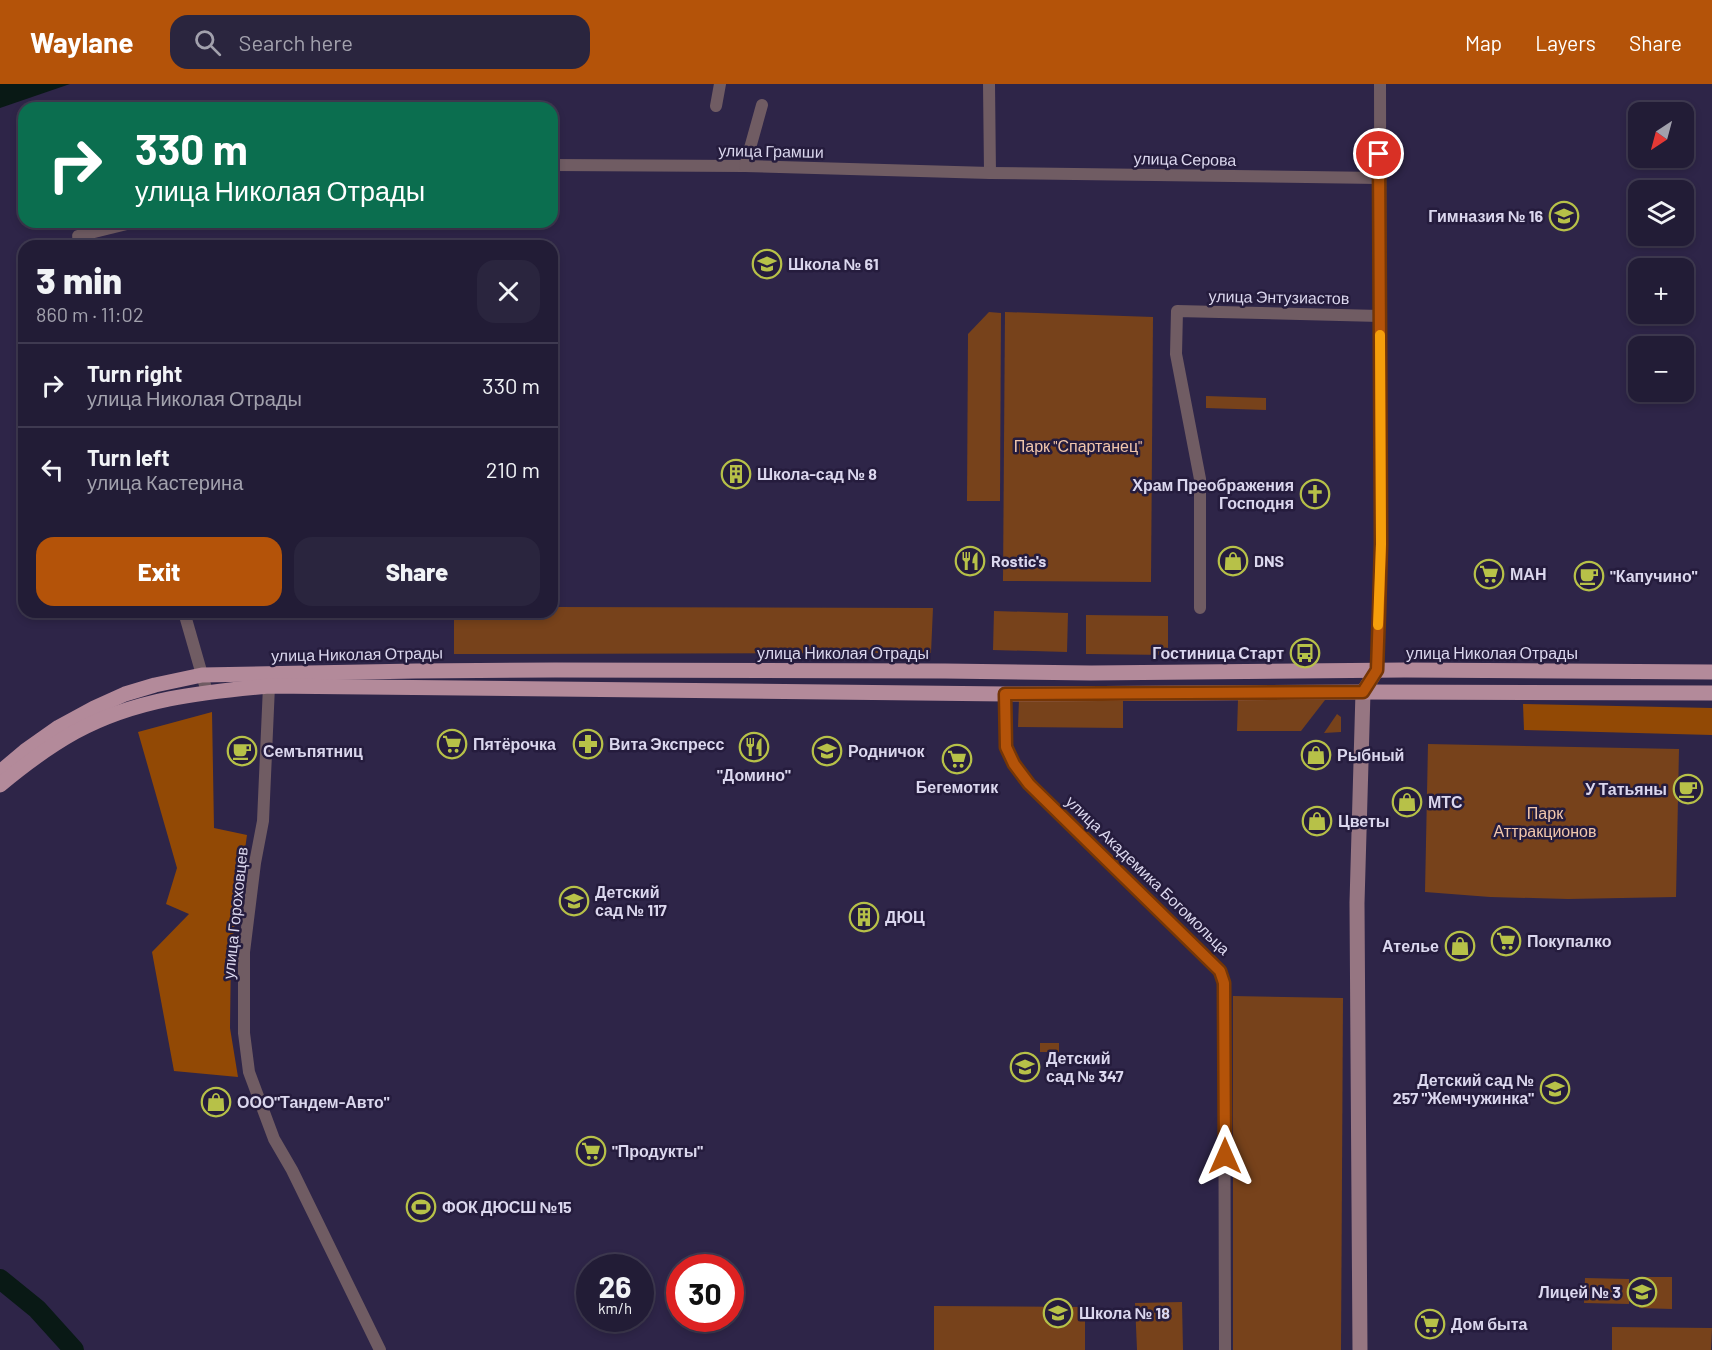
<!DOCTYPE html>
<meta charset="utf-8">
<style>
body{margin:0;font-family:Barlow,sans-serif;background:#2a253e;color:#f1f3f6;height:100vh;display:flex;flex-direction:column;font-size:22px;white-space:nowrap}
*{box-sizing:border-box;margin:0}
p{font-size:20px;color:#a2a1ad}
.icon{flex:none;width:33px;height:33px;fill:none;stroke:currentColor;stroke-width:2;stroke-linecap:round;stroke-linejoin:round}
.map{position:relative;flex:1;overflow:hidden}
.details{position:absolute;left:18px;top:156px;width:540px;height:378px;display:flex;flex-direction:column;background:#221c36;border-radius:18px;box-shadow:0 3px 9px #0003,0 0 0 2px #3f3a51}
.details>*{flex:none}
.hud{position:absolute;left:18px;top:18px;width:540px;height:126px;border-radius:18px;box-shadow:0 3px 9px #0003,0 0 0 2px #3f3a51;background:#0b6e4f;color:#fff;overflow:hidden}
.needle{width:39px;rotate:216deg}
.fabs{position:absolute;left:1628px;top:18px;display:grid;gap:12px}
.fabs a{display:grid;place-items:center;width:66px;height:66px;border-radius:12px;background:#221c36;box-shadow:0 3px 9px #0003,0 0 0 2px #3f3a51;font-size:30px}
.speed{position:absolute;left:576px;top:1170px;display:flex;gap:12px;font-size:30px;font-weight:700;text-align:center}
.speed>*{display:grid;place-content:center;width:78px;height:78px;border-radius:50%;background:#221c36;box-shadow:0 3px 9px #0003,0 0 0 2px #3f3a51;line-height:1}
.speed small{font-size:15px;font-weight:400}
.speed .limit{border:9px solid #d22;background:#fff;color:#111}
.pin{position:absolute;display:grid;place-items:center;width:51px;height:51px;color:#fff;margin:-26px;border:3px solid #fff;border-radius:50%;box-shadow:0 2px 6px #0007}
.me{position:absolute;width:66px;margin:-33px;rotate:0deg;stroke-linejoin:round;filter:drop-shadow(0 0 4px #0008)}
.turn{display:flex;align-items:center;gap:21px;height:126px;padding:0 18px;font-size:27px}
.turn .icon{width:78px;height:78px;stroke-width:2.5}
.turn b{display:block;font-size:42px;line-height:51px}
.round{display:grid;place-items:center;flex:none;width:63px;height:63px;border-radius:18px;background:#2a253e}
.overview{display:flex;align-items:center;justify-content:space-between;height:102px;padding:0 18px}
h1{font-size:36px;font-weight:800;line-height:45px}
.action{display:flex;gap:12px;margin-top:auto;padding:12px 18px}
.action a{flex:1;height:69px;border-radius:18px;background:#b45309;color:#fff;font-size:24px;font-weight:800;line-height:69px;text-align:center}
.action a+a{background:#2a253e;color:#f1f3f6}
ul{padding:0;list-style:none}
li{display:flex;align-items:center;gap:18px;height:84px;padding:0 18px;border-top:2px solid #3f3a51}
li div{flex:1}
li b{display:block;font-size:22px}
li em{font-style:normal}
header{display:flex;align-items:center;gap:36px;box-sizing:border-box;height:84px;padding:0 30px;background:#b45309;color:#fff}
header strong{font-size:28px}
nav{display:flex;gap:33px;margin-inline-start:auto;font-size:21px}
.search{width:420px;height:54px;background:#2a253e;display:flex;align-items:center;gap:15px;box-sizing:border-box;padding:0 21px;border-radius:18px;color:#a2a1ad;font-size:22px}
.map>svg:first-child{display:block}
.green{fill:#77421b}
.forest{fill:#924905}
.water{fill:#091915}
.lines{fill:none;stroke-linecap:round;stroke-linejoin:round}
.river{stroke:#091915;stroke-width:20}
.street{stroke:#705c63;stroke-width:12}
.secondary{stroke:#967682;stroke-width:15}
.primary{stroke:#b38a9a;stroke-width:15}
.route-casing{stroke:#753606;stroke-width:15}
.route{stroke:#b45309;stroke-width:10}
.slow{stroke:#f59e0b;stroke-width:10}
.labels{text-anchor:middle;stroke-width:5;stroke-linejoin:round;paint-order:stroke}
.street-label{font-size:16px;fill:#dbd7ee;stroke:#251c3d}
.poi-label{font-size:16px;font-weight:bold;fill:#dbd7ee;stroke:#251c3d;text-anchor:start}
.park-label{font-size:16px;fill:#f2c7ad;stroke:#251c3d}
</style>
<header>
<strong>Waylane</strong>
<div class="search"><svg class="icon" aria-label="search" viewBox="0 0 24 24"><circle cx="10" cy="10" r="6"/><path d="M15 15l6 6"/></svg>Search here</div>
<nav><a>Map</a><a>Layers</a><a>Share</a></nav>
</header>
<div class="map">
<svg width="1712" height="1266" viewBox="0 0 1712 1266">
<rect width="100%" height="100%" fill="#2e2548"/>
<g class="green">
<polygon points="989,228 1001,229 1000,417 967,417 968,250"/>
<polygon points="1005,228 1153,233 1151,498 1003,497"/>
<polygon points="1206,312 1266,314 1266,326 1206,324"/>
<polygon points="552,523 933,524 931,569 454,570 454,528 552,528"/>
<polygon points="994,527 1068,529 1067,568 993,566"/>
<polygon points="1086,531 1168,532 1168,571 1086,570"/>
<polygon points="1019,615 1123,616 1123,644 1018,643"/>
<polygon points="1238,615 1325,616 1301,647 1237,647"/>
<polygon points="1337,630 1341,633 1341,648 1324,649"/>
<polygon points="1428,660 1679,665 1676,813 1568,815 1490,813 1425,808"/>
<polygon points="1233,912 1343,914 1341,1266 1233,1266"/>
<rect x="1040" y="959" width="19" height="9"/>
<polygon points="1640,1193 1672,1193 1672,1225 1639,1224"/>
<polygon points="1585,1194 1629,1195 1629,1220 1584,1219"/>
<polygon points="1182,1218 1183,1266 1137,1266 1135,1219"/>
<polygon points="934,1222 1085,1223 1085,1266 934,1266"/>
<polygon points="1612,1243 1712,1244 1711,1266 1612,1266"/>
</g>
<g class="forest">
<polygon points="1523,620 1712,624 1712,651 1524,646"/>
<polygon points="212,628 214,744 247,751 231,867 230,944 238,993 174,987 152,868 189,830 166,820 177,784 138,648"/>
</g>
<polygon class="water" points="0,0 70,0 0,24"/>
<g class="lines">
<polyline class="river" points="0,1195 37,1225 74,1266"/>
<g class="street">
<polyline points="989,0 990,89"/>
<polyline points="716,22 720,0"/>
<polyline points="552,81 745,82 990,89 1379,94"/>
<polyline points="745,82 762,21"/>
<polyline points="81,162 78,152 135,138"/>
<polyline points="1200,524 1200,395 1176,270 1177,227 1380,232"/>
<polyline points="184,528 207,608"/>
<polyline points="1377,586 1381,460 1380,0"/>
<polyline points="269,602 263,737 255,779 244,868 244,949 249,988 274,1055 292,1086 380,1266"/>
<polyline points="1006,610 1006,663 1014,680 1029,700 1220,887 1224,899 1225,1266"/>
</g>
<polyline class="secondary" points="1360,1266 1357,819 1363,608 1377,586"/>
<g class="primary">
<polyline points="0,688 25,667 59,643 94,624 125,610 155,601 202,591 416,587 555,586 945,587 1091,589 1404,586 1712,588"/>
<path d="M 0,701 C 24,681 48,663 75,648 C 135,615 202,608 269,602 L 1006,610 L 1363,608 L 1712,609"/>
</g>
</g>
<g class="lines">
<g class="route-casing">
<polyline id="route" points="1225,1072 1224,899 1220,887 1029,700 1014,680 1006,663 1005,610 1363,608 1377,586 1379,528 1381,460 1379,70"/>
</g>
<use href="#route" class="route"/>
<polyline class="slow" points="1378,541 1381,460 1380,251"/>
</g>
<defs>
<g id="school-ring" transform="scale(1.5)"><circle r="9.5" fill="#251c3d" stroke="#b7c148" stroke-width="1.5"/><path d="M0-5L7-2L0 1L-7-2ZM-4 1L0 2.5L4 1V4Q0 6-4 4Z" fill="#b7c148"/></g>
<g id="building-ring" transform="scale(1.5)"><circle r="9.5" fill="#251c3d" stroke="#b7c148" stroke-width="1.5"/><path d="M-4-6H4V6H1V3H-1V6H-4ZM-2.5-4.3h1.7v1.8h-1.7ZM.8-4.3h1.7v1.8H.8ZM-2.5-1h1.7V.8h-1.7ZM.8-1h1.7V.8H.8Z" fill="#b7c148"/></g>
<g id="church-ring" transform="scale(1.5)"><circle r="9.5" fill="#251c3d" stroke="#b7c148" stroke-width="1.5"/><path d="M-1.2-6h2.4v3.5h3.3v2.4h-3.3V6h-2.4V-.1h-3.3v-2.4h3.3Z" fill="#b7c148"/></g>
<g id="restaurant-ring" transform="scale(1.5)"><circle r="9.5" fill="#251c3d" stroke="#b7c148" stroke-width="1.5"/><path d="M-5-6h1v4h1v-4h1v4h1v-4h1v5L-1.5 .5V6h-2V.5L-5-1ZM5-6V6H3V1.5H1.5Q1.5-4 5-6Z" fill="#b7c148"/></g>
<g id="shop-ring" transform="scale(1.5)"><circle r="9.5" fill="#251c3d" stroke="#b7c148" stroke-width="1.5"/><path d="M-5-2.5h2.3a2.7 3.5 0 0 1 5.4 0H5L5.5 6h-11ZM-1.5-2.5h3a1.5 2.3 0 0 0-3 0Z" fill="#b7c148"/></g>
<g id="supermarket-ring" transform="scale(1.5)"><circle r="9.5" fill="#251c3d" stroke="#b7c148" stroke-width="1.5"/><path d="M-6-5.5h2.5l.6 2H6L4.5 2H-2.5L-4.4-4H-6ZM-1.5 3.2a1.3 1.3 0 1 0 .1 0ZM3 3.2a1.3 1.3 0 1 0 .1 0Z" fill="#b7c148"/></g>
<g id="cafe-ring" transform="scale(1.5)"><circle r="9.5" fill="#251c3d" stroke="#b7c148" stroke-width="1.5"/><path d="M-5.5-4.5H6V0H3Q3 3.5 0 3.5H-2.5Q-5.5 3.5-5.5 0ZM3-3.2v2h1.7v-2ZM-6 4.5H4V6H-6Z" fill="#b7c148"/></g>
<g id="bus-ring" transform="scale(1.5)"><circle r="9.5" fill="#251c3d" stroke="#b7c148" stroke-width="1.5"/><path d="M-5-6H5V4H4V6H2V4H-2V6H-4V4H-5ZM-3.5-4V0h7V-4ZM-3.5 1.2v1.5H-2V1.2ZM2 1.2v1.5H3.5V1.2Z" fill="#b7c148"/></g>
<g id="pharmacy-ring" transform="scale(1.5)"><circle r="9.5" fill="#251c3d" stroke="#b7c148" stroke-width="1.5"/><path d="M-2-6h4v4h4v4h-4v4h-4v-4h-4v-4h4Z" fill="#b7c148"/></g>
<g id="stadium-ring" transform="scale(1.5)"><circle r="9.5" fill="#251c3d" stroke="#b7c148" stroke-width="1.5"/><path d="M0-5a6.5 5 0 1 0 0 10a6.5 5 0 1 0 0-10ZM-3.5-1.8h7v3.6h-7Z" fill="#b7c148"/></g>
</defs>
<g fill-rule="evenodd">
<use href="#school-ring" x="1564" y="132"/>
<use href="#school-ring" x="767" y="180"/>
<use href="#building-ring" x="736" y="390"/>
<use href="#church-ring" x="1315" y="410"/>
<use href="#restaurant-ring" x="970" y="477"/>
<use href="#shop-ring" x="1233" y="477"/>
<use href="#supermarket-ring" x="1489" y="490"/>
<use href="#cafe-ring" x="1589" y="492"/>
<use href="#bus-ring" x="1305" y="569"/>
<use href="#supermarket-ring" x="452" y="660"/>
<use href="#pharmacy-ring" x="588" y="660"/>
<use href="#restaurant-ring" x="754" y="663"/>
<use href="#cafe-ring" x="242" y="667"/>
<use href="#school-ring" x="827" y="667"/>
<use href="#shop-ring" x="1316" y="671"/>
<use href="#supermarket-ring" x="957" y="675"/>
<use href="#cafe-ring" x="1688" y="705"/>
<use href="#shop-ring" x="1407" y="718"/>
<use href="#shop-ring" x="1317" y="737"/>
<use href="#school-ring" x="574" y="817"/>
<use href="#building-ring" x="864" y="833"/>
<use href="#supermarket-ring" x="1506" y="857"/>
<use href="#shop-ring" x="1460" y="862"/>
<use href="#school-ring" x="1025" y="983"/>
<use href="#school-ring" x="1555" y="1005"/>
<use href="#shop-ring" x="216" y="1018"/>
<use href="#supermarket-ring" x="591" y="1067"/>
<use href="#stadium-ring" x="421" y="1123"/>
<use href="#school-ring" x="1642" y="1208"/>
<use href="#school-ring" x="1058" y="1229"/>
<use href="#supermarket-ring" x="1430" y="1240"/>
</g>
<g class="labels">
<g class="street-label">
<text transform="translate(771 67) rotate(1)" y="6">улица Грамши</text>
<text transform="translate(1185 75) rotate(1)" y="6">улица Серова</text>
<text transform="translate(1279 213) rotate(1)" y="6">улица Энтузиастов</text>
<text x="843" y="575">улица Николая Отрады</text>
<text x="1492" y="575">улица Николая Отрады</text>
<text transform="translate(357 570) rotate(-1)" y="6">улица Николая Отрады</text>
<text transform="translate(1148 791) rotate(44)" y="6">улица Академика Богомольца</text>
<text transform="translate(235 829) rotate(-84)" y="6">улица Гороховцев</text>
</g>
<g class="poi-label">
<text x="1543" y="138" text-anchor="end">Гимназия № 16</text>
<text x="788" y="186">Школа № 61</text>
<text x="757" y="396">Школа-сад № 8</text>
<text x="1294" y="407" text-anchor="end">Храм Преображения<tspan x="1294" dy="18">Господня</tspan></text>
<text x="991" y="483">Rostic's</text>
<text x="1254" y="483">DNS</text>
<text x="1510" y="496">МАН</text>
<text x="1610" y="498">"Капучино"</text>
<text x="1284" y="575" text-anchor="end">Гостиница Старт</text>
<text x="473" y="666">Пятёрочка</text>
<text x="609" y="666">Вита Экспресс</text>
<text x="263" y="673">Семъпятниц</text>
<text x="848" y="673">Родничок</text>
<text x="1337" y="677">Рыбный</text>
<text x="754" y="697" text-anchor="middle">"Домино"</text>
<text x="957" y="709" text-anchor="middle">Бегемотик</text>
<text x="1667" y="711" text-anchor="end">У Татьяны</text>
<text x="1428" y="724">МТС</text>
<text x="1338" y="743">Цветы</text>
<text x="595" y="814">Детский<tspan x="595" dy="18">сад № 117</tspan></text>
<text x="885" y="839">ДЮЦ</text>
<text x="1527" y="863">Покупалко</text>
<text x="1439" y="868" text-anchor="end">Ателье</text>
<text x="1046" y="980">Детский<tspan x="1046" dy="18">сад № 347</tspan></text>
<text x="1534" y="1002" text-anchor="end">Детский сад №<tspan x="1534" dy="18">257 "Жемчужинка"</tspan></text>
<text x="237" y="1024">ООО"Тандем-Авто"</text>
<text x="612" y="1073">"Продукты"</text>
<text x="442" y="1129">ФОК ДЮСШ №15</text>
<text x="1621" y="1214" text-anchor="end">Лицей № 3</text>
<text x="1079" y="1235">Школа № 18</text>
<text x="1451" y="1246">Дом быта</text>
</g>
<g class="park-label">
<text x="1078" y="368">Парк "Спартанец"</text>
<text x="1545" y="735">Парк<tspan x="1545" dy="18">Аттракционов</tspan></text>
</g>
</g>
</svg>
<div class="fabs">
<a><svg class="needle" viewBox="-14 -14 28 28"><path d="M0-13l5 13h-10z" fill="#e53935"/><path d="M0 13l5-13h-10z" fill="#a2a1ad"/></svg></a>
<a><svg class="icon" aria-label="layers" viewBox="0 0 24 24"><path d="M12 4l9 5-9 5-9-5zM3 14l9 5 9-5"/></svg></a>
<a>+</a>
<a>−</a>
</div>
<div class="speed"><div>26<small>km/h</small></div><div class="limit">30</div></div>
<div class="pin" style="left:1379px;top:70px;background:#d93025"><svg class="icon" aria-label="arrive" viewBox="0 0 24 24"><path d="M6 21V4h12l-3 4 3 4H6"/></svg></div>
<svg class="me" style="left:1225px;top:1072px" viewBox="-20 -20 40 40"><path d="M0-17L14 15 0 8-14 15z" fill="#b45309" stroke="#fff" stroke-width="4"/></svg>
<div class="hud">
<div class="turn"><svg class="icon" aria-label="right" viewBox="0 0 24 24"><path d="M7 20v-9h11M14 6l5 5-5 5"/></svg><div><b>330 m</b>улица Николая Отрады</div></div>
</div>
<section class="details">
<div class="overview"><div><h1>3 min</h1><p>860 m · 11:02</p></div><a class="round"><svg class="icon" aria-label="close" viewBox="0 0 24 24"><path d="M6 6l12 12M18 6L6 18"/></svg></a></div>
<ul>
<li><svg class="icon" aria-label="right" viewBox="0 0 24 24"><path d="M7 20v-9h11M14 6l5 5-5 5"/></svg><div><b>Turn right</b><p>улица Николая Отрады</p></div><em>330 m</em></li>
<li><svg class="icon" aria-label="left" viewBox="0 0 24 24"><path d="M17 20v-9H6M10 6l-5 5 5 5"/></svg><div><b>Turn left</b><p>улица Кастерина</p></div><em>210 m</em></li>
</ul>
<div class="action"><a>Exit</a><a>Share</a></div>
</section>
</div>
